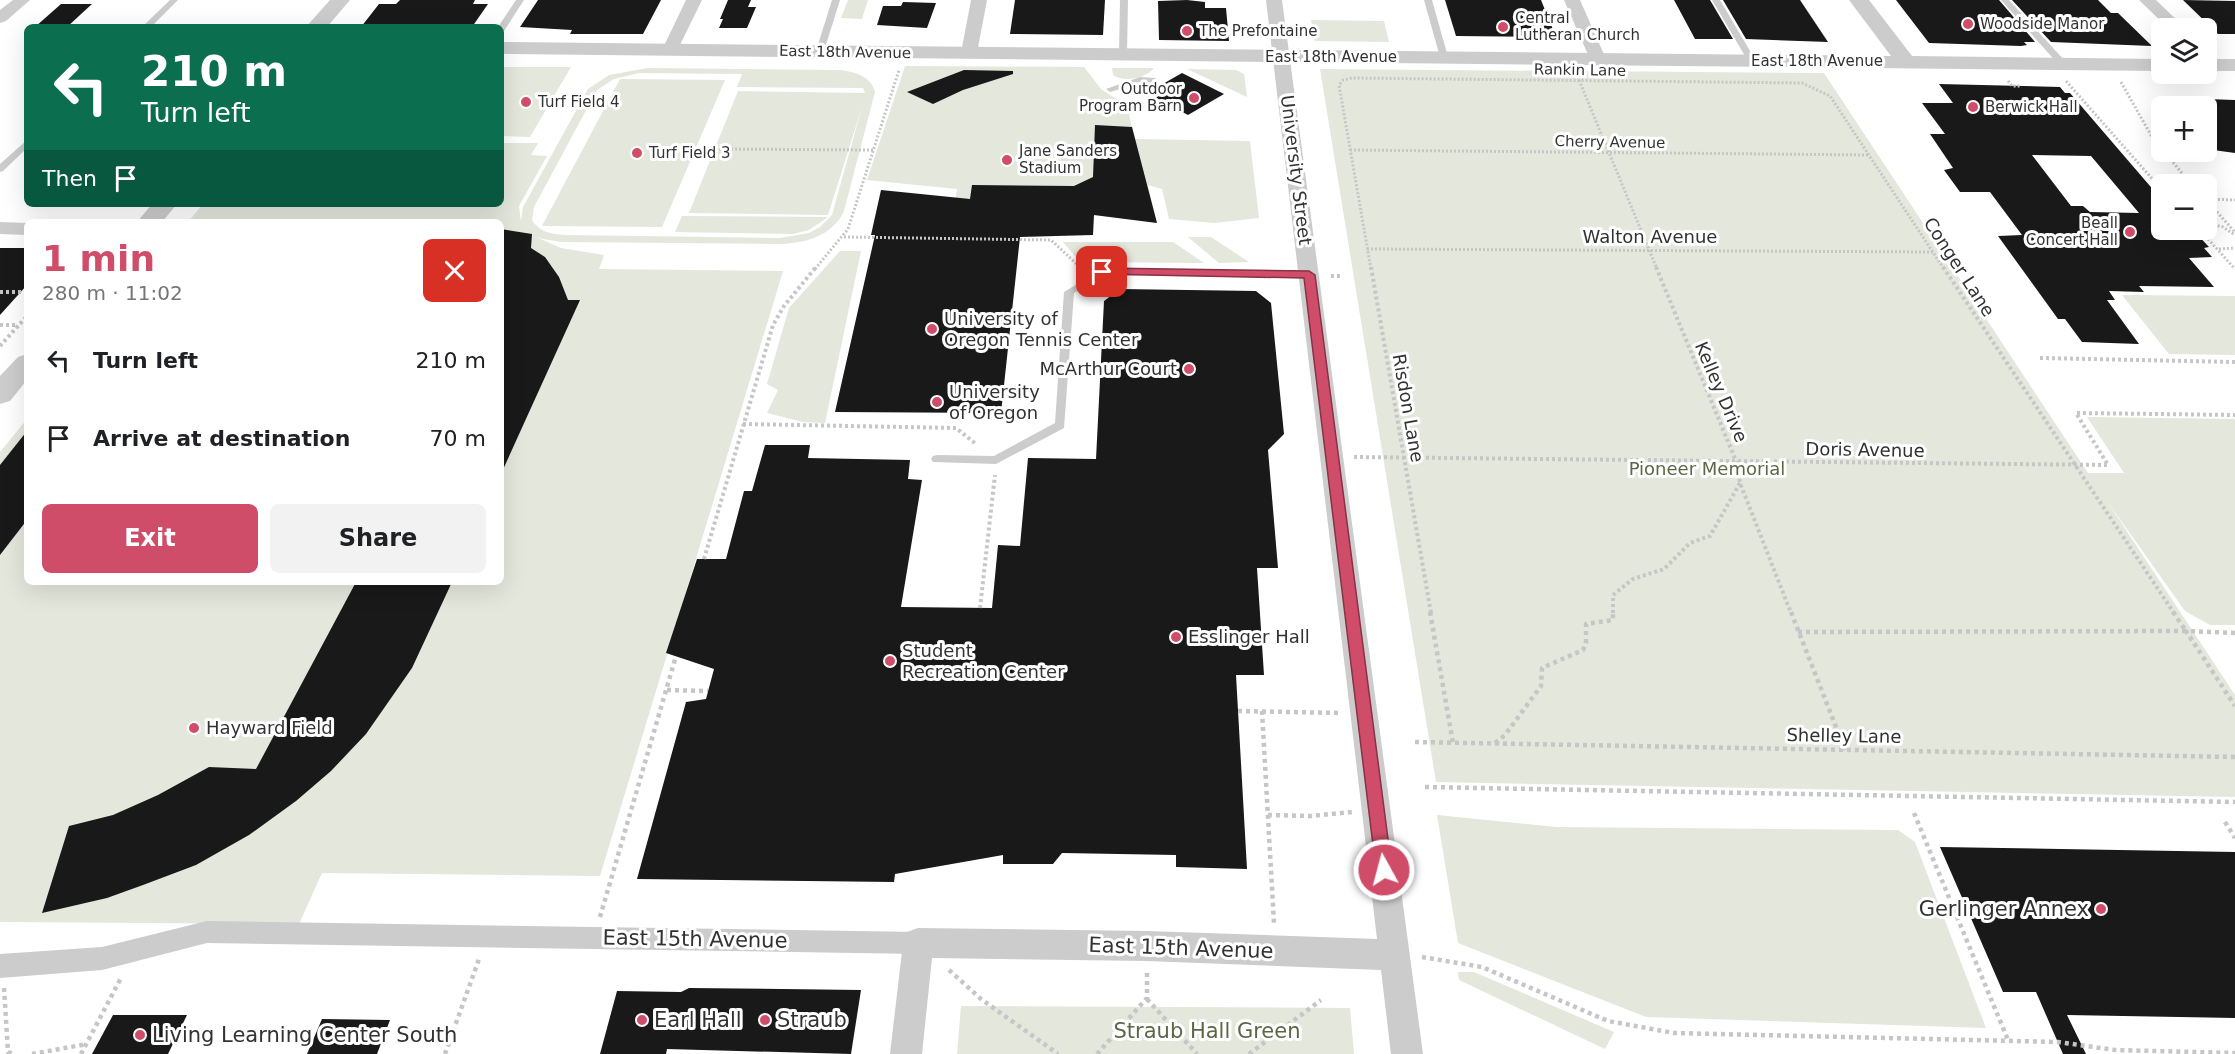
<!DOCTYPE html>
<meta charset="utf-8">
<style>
body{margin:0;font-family:"DejaVu Sans",sans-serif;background:#f2f2f2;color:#202124;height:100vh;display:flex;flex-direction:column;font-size:22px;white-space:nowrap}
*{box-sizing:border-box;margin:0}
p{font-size:20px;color:#757577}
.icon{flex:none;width:33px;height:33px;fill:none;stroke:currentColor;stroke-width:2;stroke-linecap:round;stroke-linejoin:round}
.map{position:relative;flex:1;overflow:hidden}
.sheet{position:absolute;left:24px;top:219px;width:480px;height:366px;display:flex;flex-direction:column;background:#fff;border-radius:9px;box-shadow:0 6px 24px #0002}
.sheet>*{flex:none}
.banner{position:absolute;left:24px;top:24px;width:480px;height:183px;border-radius:9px;box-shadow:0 6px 24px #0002;background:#0b6e4f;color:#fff;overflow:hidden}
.controls{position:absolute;left:2151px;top:18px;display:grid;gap:12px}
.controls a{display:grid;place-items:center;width:66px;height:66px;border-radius:9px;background:#fff;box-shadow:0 6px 24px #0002;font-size:30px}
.pin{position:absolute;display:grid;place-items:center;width:51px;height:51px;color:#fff;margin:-26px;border-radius:12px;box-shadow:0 3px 9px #0006}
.me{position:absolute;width:66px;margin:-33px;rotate:353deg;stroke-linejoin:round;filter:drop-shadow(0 0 4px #0008)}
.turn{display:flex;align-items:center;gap:21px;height:126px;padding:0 18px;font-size:27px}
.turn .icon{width:78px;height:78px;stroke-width:2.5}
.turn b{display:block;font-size:42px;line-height:51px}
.then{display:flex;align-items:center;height:57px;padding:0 18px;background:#0003;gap:12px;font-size:22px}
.round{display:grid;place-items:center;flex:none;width:63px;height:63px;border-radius:9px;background:#f2f2f2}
.head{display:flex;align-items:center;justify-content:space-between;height:102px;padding:0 18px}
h1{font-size:36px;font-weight:800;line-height:45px;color:#d04d6a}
.button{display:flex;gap:12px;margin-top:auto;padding:12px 18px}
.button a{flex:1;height:69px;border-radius:9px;background:#d04d6a;color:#fff;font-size:24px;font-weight:800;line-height:69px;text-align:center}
.button a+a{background:#f2f2f2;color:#202124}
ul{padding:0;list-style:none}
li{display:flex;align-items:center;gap:18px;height:78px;padding:0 18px}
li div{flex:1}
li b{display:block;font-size:22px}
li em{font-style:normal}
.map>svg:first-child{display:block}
.green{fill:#e3e7dc;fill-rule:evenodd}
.building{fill:#191919;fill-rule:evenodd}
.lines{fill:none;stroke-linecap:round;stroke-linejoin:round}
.path-far2{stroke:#c6c6c6;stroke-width:3;stroke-dasharray:2 2;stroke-linecap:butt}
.path-far1{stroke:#c6c6c6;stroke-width:4;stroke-dasharray:3 3;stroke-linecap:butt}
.path{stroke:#c6c6c6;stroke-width:4.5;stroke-dasharray:4 4;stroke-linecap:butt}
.service{fill:#ccc;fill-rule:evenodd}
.pedestrian{fill:#ccc;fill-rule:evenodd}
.minor{fill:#ccc;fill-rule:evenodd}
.tertiary{fill:#ccc;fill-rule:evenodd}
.route{fill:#d04d6a;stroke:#873245;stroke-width:1.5}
.poi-dot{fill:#d04d6a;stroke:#fff;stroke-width:2}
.labels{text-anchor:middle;stroke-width:6;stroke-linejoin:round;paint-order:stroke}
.far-poi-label{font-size:15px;fill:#323232;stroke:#fff;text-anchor:start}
.far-street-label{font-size:15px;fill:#323232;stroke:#fff}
.street-label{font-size:18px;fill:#323232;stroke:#fff}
.poi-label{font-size:18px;fill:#323232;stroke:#fff;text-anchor:start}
.park-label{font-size:18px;fill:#5b6844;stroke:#fff}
.near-poi-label{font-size:21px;fill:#323232;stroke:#fff;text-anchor:start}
.near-street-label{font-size:21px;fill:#323232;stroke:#fff}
.near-park-label{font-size:21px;fill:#5b6844;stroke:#fff}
</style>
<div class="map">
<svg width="2235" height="1054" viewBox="0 0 2235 1054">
<rect width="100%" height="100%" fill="#fff"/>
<g class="green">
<polygon points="848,0 868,0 862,19 841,18"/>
<polygon points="1311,20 1384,21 1389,42 1315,41"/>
<polygon points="905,66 1084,67 1101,89 1136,112 1129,115 1135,139 1250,141 1259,218 1214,223 1169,219 1162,189 1148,185 1157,223 995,203 955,203 957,189 867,180"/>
<polygon points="501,67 571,67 530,137 501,136"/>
<path d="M 648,68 L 840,70 C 855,72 871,76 875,92 L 844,211 C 833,236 803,244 778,244 L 561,242 L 538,238 L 561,248 L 604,255 L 599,269 L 783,271 L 600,876 L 322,873 L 299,924 L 0,922 L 0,452 L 27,419 L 27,582 L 501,582 L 501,222 L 188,222 L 203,204 L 501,204 L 501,143 L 538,143 L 531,155 L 547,156 L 519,206 L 521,221 L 523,207 L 588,89 L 609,75 ZM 639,73 L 742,74 L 737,87 L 863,88 L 862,85 L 865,93 L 738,91 L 689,213 L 828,215 L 862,107 L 832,215 L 820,227 L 809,233 L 780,238 L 565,235 C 551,234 539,232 532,220 L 534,207 L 597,90 L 614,79 Z"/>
<path d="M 1112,68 L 1154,68 C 1147,78 1123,83 1113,75 Z"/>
<polygon points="1187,69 1236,70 1244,74 1247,97"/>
<polygon points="1320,69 1824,73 2088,473 2124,473 2087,417 2235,419 2235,625 2210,625 2185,611 2107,501 2235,695 2235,797 1436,782"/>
<polygon points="620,79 725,80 662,227 542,226"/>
<polygon points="682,216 828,217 809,230 793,234 675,232"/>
<polygon points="1188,237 1211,237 1249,262 1219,263"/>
<polygon points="1063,242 1173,242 1204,263 1080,262"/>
<polygon points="840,251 861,251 825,423 803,422 767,413 778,390 767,384 789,308"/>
<polygon points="2122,295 2235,296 2235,355 2169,354"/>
<polygon points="1437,815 1556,827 1898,830 1915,842 1986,1028 1646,1017 1458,943"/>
<polygon points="1458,972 1474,972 1614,1032 1605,1049 1459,980"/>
<polygon points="961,1006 1350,1008 1354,1054 957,1054"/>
</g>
<g class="building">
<polygon points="400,0 475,0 473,4 488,4 472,27 361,27 379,4 396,4"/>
<polygon points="538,0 661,0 643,34 570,34 572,30 520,27"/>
<polygon points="728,0 751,0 748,7 756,7 747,28 719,28 723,19 720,19"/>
<polygon points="1015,0 1105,0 1103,35 1010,34"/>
<polygon points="1187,0 1205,2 1205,8 1226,8 1229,41 1159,40 1158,1"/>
<polygon points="1445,0 1541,0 1556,37 1456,36"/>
<polygon points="1674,0 1710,0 1733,39 1695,39"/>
<polygon points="1723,0 1800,0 1828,42 1746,39"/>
<polygon points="1896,0 1999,0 2035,42 2024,42 2027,45 2021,46 1929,43"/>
<polygon points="2012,0 2098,0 2111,13 2118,13 2152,46 2051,42"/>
<polygon points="2183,0 2235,1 2235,34 2218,34"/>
<polygon points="903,2 936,3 927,28 877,25 883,6 901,6"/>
<polygon points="61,4 92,4 67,27 35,27"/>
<polygon points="964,70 1013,71 1013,74 963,90 933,104 907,92"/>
<polygon points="1182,73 1224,94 1188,115 1147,93"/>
<path d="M 1939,84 L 2060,87 L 2065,93 L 2070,93 L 2162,200 L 2162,230 L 2193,230 L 2209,247 L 2204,248 L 2212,257 L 2189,258 L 2214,287 L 2139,286 L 2144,292 L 2109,291 L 2115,300 L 2107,300 L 2139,344 L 2082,342 L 2065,319 L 2058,319 L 1998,236 L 2022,235 L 1990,192 L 1960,192 L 1944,170 L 1953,168 L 1930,134 L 1945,134 L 1922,103 L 1953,103 ZM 2032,155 L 2091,156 L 2139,213 L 2090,212 L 2083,206 L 2071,206 Z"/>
<polygon points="2206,99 2235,100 2235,153 2206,149"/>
<polygon points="1095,125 1132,127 1157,223 1094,215 1093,235 1020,237 1001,413 835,412 875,235 871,235 881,190 970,199 972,185 1074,186 1093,177"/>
<polygon points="501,229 532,234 531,248 545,257 559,277 568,300 580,300 501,474"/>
<polygon points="0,248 27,248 27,285 0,315"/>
<polygon points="1120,289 1256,291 1271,303 1284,434 1268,450 1278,568 1257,568 1264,675 1236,675 1247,869 1176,867 1176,855 1062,853 1053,864 1003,864 1003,855 895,874 894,882 637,879 686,702 706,699 714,669 666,653 697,559 726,559 744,491 752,491 765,445 810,445 808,458 910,460 908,479 922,480 901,607 992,608 998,545 1020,546 1028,458 1096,459 1104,301"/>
<polygon points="27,431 27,520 0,555 0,465"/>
<polygon points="356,582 452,582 412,668 366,734 331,771 296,801 249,835 196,865 143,885 107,898 42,913 69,826 113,815 158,795 209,767 256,769"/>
<polygon points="1940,847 2235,852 2235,1018 2067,1015 2086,1054 2063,1054 2036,992 2003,992"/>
<polygon points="689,988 861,990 851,1054 667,1049 666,1054 600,1054 617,991 681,992"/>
<polygon points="113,1015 187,1015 168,1054 92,1054"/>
<polygon points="322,1019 390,1020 377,1054 307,1054"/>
</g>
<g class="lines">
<g class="path-far2">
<polyline points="1579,80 1657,269"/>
<polyline points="2008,81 2012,86 2020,86"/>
<polyline points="2066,81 2162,190"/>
<polyline points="2121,82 2152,137 2191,184"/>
<polyline points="719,149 873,150"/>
<polyline points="1350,150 1869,155"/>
<polyline points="2154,181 2188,182"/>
<polyline points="2206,199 2235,200"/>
<polyline points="2206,200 2235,232"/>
<polyline points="2206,223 2223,227 2235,235"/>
<polyline points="2200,230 2235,269"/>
<polyline points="844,237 1051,240 1082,269"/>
<polyline points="1367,249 1933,252"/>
<polyline points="2219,249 2235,248"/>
<polyline points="815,269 848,229 899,70"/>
<polyline points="1371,269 1339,85 1343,80 1352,78 1802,83 1830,96 1944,269"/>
</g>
<g class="path-far1">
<polyline points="1371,267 1431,613"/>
<polyline points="1656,267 1736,461 1740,483 1791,613"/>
<polyline points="1943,267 2174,613"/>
<polyline points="1331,276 1343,276"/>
<polyline points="0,292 27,292"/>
<polyline points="0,325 18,325"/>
<polyline points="0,346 27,316"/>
<polyline points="2040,358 2235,362"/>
<polyline points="2077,413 2235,415"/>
<polyline points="743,424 956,428 976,444"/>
<polyline points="1354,457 2108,465 2076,413"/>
<polyline points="704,559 773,325 784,306 816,267"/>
<polyline points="980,608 995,475"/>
<polyline points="1613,613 1613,595 1633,579 1664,569 1690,543 1710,536 1740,483"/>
</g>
<g class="path">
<polyline points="1430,612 1453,743"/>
<polyline points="1791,612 1845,750"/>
<polyline points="2173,612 2186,631"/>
<polyline points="1798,632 2185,631"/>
<polyline points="2235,633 2186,631 2235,706"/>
<polyline points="667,690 708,691"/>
<polyline points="1238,711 1341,713"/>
<polyline points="1262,711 1274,923"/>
<polyline points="1415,742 2235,757"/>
<polyline points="1495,743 1505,735 1541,686 1542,668 1583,650 1586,643 1586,624 1613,620 1613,612"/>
<polyline points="1425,787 2235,802"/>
<polyline points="1914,813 2008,1040"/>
<polyline points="1268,815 1311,816 1352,812"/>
<polyline points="2225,822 2235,838"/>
<polyline points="600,917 676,656"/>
<polyline points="1422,957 1482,967 1608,1021 1674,1033 2058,1042 2115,1050 2235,1053"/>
<polyline points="949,970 981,999 1058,1054"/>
<polyline points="4,988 8,1052 13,1054"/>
<polyline points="1147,999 1197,1054"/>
<polyline points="32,1054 87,1044"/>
<polyline points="81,1054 121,978"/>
<polyline points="445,1054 479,959"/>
<polyline points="1097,1054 1147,998 1147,971"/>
<polyline points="1249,1054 1321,1000"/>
</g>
<g class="service">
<polygon points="170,0 178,0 151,27 142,27"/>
<polygon points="516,0 524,0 504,31 501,31 501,27 498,27"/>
<polygon points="832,0 840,0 824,51 817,53 816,51"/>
<polygon points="1120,0 1128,0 1127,54 1123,56 1119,54"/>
<polygon points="1424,0 1432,0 1448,57 1447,59 1440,57"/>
<polygon points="1712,0 1720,0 1756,61 1755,63 1748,61"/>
<polygon points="2001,0 2009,0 2065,61 2065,65 2059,65"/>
<polygon points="1140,77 1155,78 1159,81 1155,84 1140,83 1110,92 1106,89"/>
<polygon points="27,140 27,148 3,171 0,172 0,164"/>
<polygon points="1102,269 1309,272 1314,275 1309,278 1104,275 1074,293 1064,428 996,464 933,462 931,459 933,456 937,455 994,456 1055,423 1064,292"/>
</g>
<polygon class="pedestrian" points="207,921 918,932 926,935 930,943 926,951 918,954 207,943 102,970 0,978 0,954 102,947"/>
<g class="minor">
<polygon points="13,0 30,0 6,21 0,23 0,10"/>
<polygon points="686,0 702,0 676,53 664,53 662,50"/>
<polygon points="971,0 987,0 977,53 969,58 961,53"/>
<polygon points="1266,0 1282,0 1423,1054 1391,1054 1381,970 1147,961 932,958 922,1054 890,1054 903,943 907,932 918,928 1147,931 1377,939"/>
<polygon points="1564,0 1580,0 1606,59 1604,62 1598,64 1590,59"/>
<polygon points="2139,0 2156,0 2185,28 2168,28"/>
<polygon points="0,222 27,223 27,235 0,234"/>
</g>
<g class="tertiary">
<polygon points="330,0 350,0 327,27 306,27"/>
<polygon points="1849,0 1869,0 1912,56 2162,59 2162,71 501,54 501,42 1891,56"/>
<rect x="2206" y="59" width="29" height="12"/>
<polygon points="152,204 177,204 162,222 137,222"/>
<polygon points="27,354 27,380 10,401 0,404 0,376 18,357"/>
</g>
</g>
<polygon class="route" points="1102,268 1309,271 1315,275 1392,870 1390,875 1384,877 1378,875 1376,870 1304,278 1098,274 1096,272"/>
<g class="poi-dot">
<circle cx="1968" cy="24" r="6"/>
<circle cx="1503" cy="27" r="6"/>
<circle cx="1187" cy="31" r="6"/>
<circle cx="1194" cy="98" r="6"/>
<circle cx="526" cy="102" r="6"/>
<circle cx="1973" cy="107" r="6"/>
<circle cx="637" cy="153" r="6"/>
<circle cx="1007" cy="160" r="6"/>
<circle cx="2130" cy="232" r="6"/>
<circle cx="932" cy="329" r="6"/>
<circle cx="1189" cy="369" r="6"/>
<circle cx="937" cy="402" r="6"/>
<circle cx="1176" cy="637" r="6"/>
<circle cx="890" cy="661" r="6"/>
<circle cx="194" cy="728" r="6"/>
<circle cx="2101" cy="909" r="6"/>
<circle cx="642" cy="1020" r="6"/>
<circle cx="765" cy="1020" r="6"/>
<circle cx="140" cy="1035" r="6"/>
</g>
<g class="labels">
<g class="far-poi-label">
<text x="1515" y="23">Central<tspan x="1515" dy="17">Lutheran Church</tspan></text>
<text x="1980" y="29">Woodside Manor</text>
<text x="1199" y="36">The Prefontaine</text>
<text x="1182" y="94" text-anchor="end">Outdoor<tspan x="1182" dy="17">Program Barn</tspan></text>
<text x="538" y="107">Turf Field 4</text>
<text x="1985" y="112">Berwick Hall</text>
<text x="1019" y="156">Jane Sanders<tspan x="1019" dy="17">Stadium</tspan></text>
<text x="649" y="158">Turf Field 3</text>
<text x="2118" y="228" text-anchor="end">Beall<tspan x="2118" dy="17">Concert Hall</tspan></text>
</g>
<g class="far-street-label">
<text transform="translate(845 52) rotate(1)" y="5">East 18th Avenue</text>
<text x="1331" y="62">East 18th Avenue</text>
<text x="1817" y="66">East 18th Avenue</text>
<text transform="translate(1580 70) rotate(1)" y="5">Rankin Lane</text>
<text transform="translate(1610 142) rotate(1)" y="5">Cherry Avenue</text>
</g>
<g class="street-label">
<text transform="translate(1296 170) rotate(83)" y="6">University Street</text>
<text x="1650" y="243">Walton Avenue</text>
<text transform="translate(1959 267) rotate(57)" y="6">Conger Lane</text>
<text transform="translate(1721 392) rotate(67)" y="6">Kelley Drive</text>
<text transform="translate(1408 408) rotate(80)" y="6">Risdon Lane</text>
<text transform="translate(1865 450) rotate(1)" y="6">Doris Avenue</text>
<text transform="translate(1844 736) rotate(1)" y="6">Shelley Lane</text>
</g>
<g class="poi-label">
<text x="944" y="325">University of<tspan x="944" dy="21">Oregon Tennis Center</tspan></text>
<text x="1177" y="375" text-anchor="end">McArthur Court</text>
<text x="949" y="398">University<tspan x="949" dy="21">of Oregon</tspan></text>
<text x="1188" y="643">Esslinger Hall</text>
<text x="902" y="657">Student<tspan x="902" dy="21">Recreation Center</tspan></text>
<text x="206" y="734">Hayward Field</text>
</g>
<g class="park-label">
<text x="1707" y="475">Pioneer Memorial</text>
</g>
<g class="near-poi-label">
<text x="2089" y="916" text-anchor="end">Gerlinger Annex</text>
<text x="654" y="1027">Earl Hall</text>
<text x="777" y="1027">Straub</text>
<text x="152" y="1042">Living Learning Center South</text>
</g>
<g class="near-street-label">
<text transform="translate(695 939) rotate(1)" y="7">East 15th Avenue</text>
<text transform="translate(1181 948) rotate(2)" y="7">East 15th Avenue</text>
</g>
<g class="near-park-label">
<text x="1207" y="1038">Straub Hall Green</text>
</g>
</g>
</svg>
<div class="controls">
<a><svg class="icon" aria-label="layers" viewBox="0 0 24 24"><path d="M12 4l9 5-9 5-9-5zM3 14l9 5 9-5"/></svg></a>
<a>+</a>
<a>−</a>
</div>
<div class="pin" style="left:1102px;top:272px;background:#d93025"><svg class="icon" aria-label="arrive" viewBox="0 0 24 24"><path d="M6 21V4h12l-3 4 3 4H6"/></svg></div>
<svg class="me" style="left:1384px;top:870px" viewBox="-20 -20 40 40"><circle r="17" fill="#d04d6a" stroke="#fff" stroke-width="3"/><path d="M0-11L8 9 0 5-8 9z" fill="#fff"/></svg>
<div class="banner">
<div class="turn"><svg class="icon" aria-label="left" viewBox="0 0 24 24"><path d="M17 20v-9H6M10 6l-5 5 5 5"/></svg><div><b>210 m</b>Turn left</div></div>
<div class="then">Then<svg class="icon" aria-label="arrive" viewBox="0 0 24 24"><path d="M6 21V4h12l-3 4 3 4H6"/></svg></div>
</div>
<section class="sheet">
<div class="head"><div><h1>1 min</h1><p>280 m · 11:02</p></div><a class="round" style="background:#d93025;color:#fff"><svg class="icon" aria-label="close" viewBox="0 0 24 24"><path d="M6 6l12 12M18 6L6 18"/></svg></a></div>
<ul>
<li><svg class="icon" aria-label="left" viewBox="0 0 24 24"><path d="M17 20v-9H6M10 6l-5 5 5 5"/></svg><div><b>Turn left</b></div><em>210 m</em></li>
<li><svg class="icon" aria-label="arrive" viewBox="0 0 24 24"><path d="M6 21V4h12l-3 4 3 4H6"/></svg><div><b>Arrive at destination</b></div><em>70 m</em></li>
</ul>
<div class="button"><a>Exit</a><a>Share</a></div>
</section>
</div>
